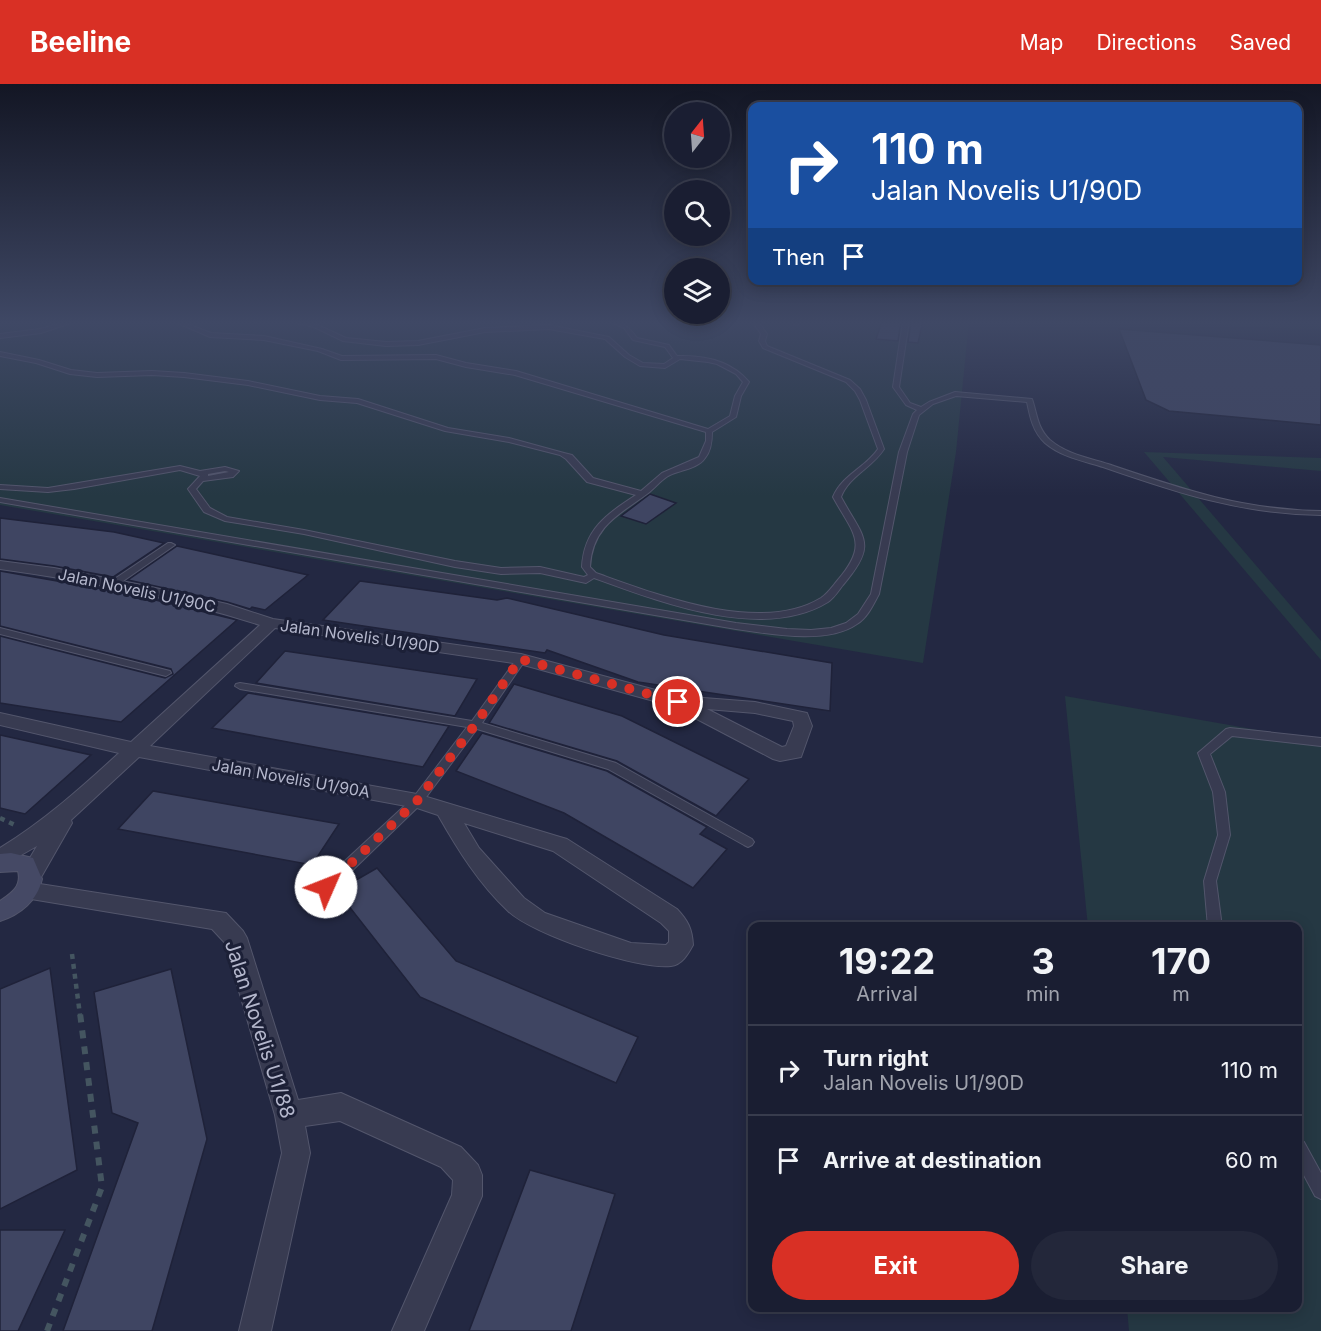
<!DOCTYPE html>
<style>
body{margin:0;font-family:Inter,sans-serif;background:#23273a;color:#f1f3f6;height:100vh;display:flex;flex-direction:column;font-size:22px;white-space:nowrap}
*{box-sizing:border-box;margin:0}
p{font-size:20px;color:#9fa2ac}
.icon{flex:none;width:33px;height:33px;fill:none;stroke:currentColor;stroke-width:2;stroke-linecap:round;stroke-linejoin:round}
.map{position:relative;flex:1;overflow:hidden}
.details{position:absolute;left:748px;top:838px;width:554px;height:390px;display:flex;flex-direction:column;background:#1a1e32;border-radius:12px;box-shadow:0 3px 15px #0003,0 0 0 2px #383c4d}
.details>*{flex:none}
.top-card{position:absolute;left:748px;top:18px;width:554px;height:183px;border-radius:12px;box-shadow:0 3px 15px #0003,0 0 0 2px #383c4d;background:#1a4fa0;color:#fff;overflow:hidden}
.needle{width:39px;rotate:17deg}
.buttons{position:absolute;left:664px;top:18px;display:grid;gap:12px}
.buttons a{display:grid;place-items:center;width:66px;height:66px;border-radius:50%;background:#1a1e32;box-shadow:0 3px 15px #0003,0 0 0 2px #383c4d;font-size:30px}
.pin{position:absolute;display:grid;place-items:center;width:51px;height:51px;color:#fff;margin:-26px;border:3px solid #fff;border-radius:50%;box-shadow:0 2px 6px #0007}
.me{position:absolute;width:66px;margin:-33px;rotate:46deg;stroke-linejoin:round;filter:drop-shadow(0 0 4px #0008)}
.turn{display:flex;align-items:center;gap:21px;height:126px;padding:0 24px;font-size:27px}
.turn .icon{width:78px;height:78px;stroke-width:2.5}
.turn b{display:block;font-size:42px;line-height:51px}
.then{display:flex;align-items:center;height:57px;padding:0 24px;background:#0003;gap:12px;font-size:22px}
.eta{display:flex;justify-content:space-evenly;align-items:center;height:102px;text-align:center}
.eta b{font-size:36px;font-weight:700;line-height:42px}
.cta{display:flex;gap:12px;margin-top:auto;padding:12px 24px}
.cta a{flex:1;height:69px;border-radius:36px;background:#d93025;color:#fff;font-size:24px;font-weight:700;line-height:69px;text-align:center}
.cta a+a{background:#23273a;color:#f1f3f6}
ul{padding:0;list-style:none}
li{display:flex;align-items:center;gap:18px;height:90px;padding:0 24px;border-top:2px solid #383c4d}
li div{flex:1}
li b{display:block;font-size:22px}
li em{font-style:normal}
header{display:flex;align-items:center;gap:36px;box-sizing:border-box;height:84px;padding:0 30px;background:#d93025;color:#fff}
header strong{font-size:28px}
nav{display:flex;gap:33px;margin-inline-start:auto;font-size:21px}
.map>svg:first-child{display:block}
.green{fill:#253843}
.building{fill:#3f4562;stroke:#1f2239;stroke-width:1.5}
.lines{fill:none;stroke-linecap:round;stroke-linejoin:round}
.lane-casing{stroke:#53566c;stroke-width:2}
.street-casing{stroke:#53566c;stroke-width:2}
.secondary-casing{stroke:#53566c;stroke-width:2}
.path-far1{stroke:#445560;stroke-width:4.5;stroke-dasharray:5 5;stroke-linecap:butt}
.path{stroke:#445560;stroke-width:6;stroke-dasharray:8 8;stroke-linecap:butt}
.lane{fill:#383b51;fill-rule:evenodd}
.street{fill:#383b51;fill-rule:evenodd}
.secondary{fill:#454965;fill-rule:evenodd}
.route{stroke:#d93025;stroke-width:10;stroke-dasharray:0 18}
.labels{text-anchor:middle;stroke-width:6;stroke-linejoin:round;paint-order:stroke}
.street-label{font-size:16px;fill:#b4b7cc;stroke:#1c2037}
.near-street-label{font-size:20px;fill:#b4b7cc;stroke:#1c2037}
</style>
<header>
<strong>Beeline</strong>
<nav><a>Map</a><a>Directions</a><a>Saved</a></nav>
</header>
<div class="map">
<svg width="1321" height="1247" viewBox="0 0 1321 1247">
<rect width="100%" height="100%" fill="#232842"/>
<g class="green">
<polygon points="0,237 969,237 956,368 923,579 0,421"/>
<polygon points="1200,237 1321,237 1321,246 1222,241"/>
<polygon points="1144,368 1321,374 1321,387 1163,373 1321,557 1321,576"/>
<polygon points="1065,612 1321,657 1321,1247 1129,1247 1127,1224 1298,1224 1298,843 1088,843"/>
</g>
<g class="building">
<polygon points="882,237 901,237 898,257 876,255"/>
<polygon points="911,237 923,237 918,259 908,258"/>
<polygon points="1119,245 1321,261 1321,341 1169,327 1146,316"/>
<polygon points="650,410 676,419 646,440 621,432"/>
<polygon points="0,434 114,448 164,459 113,493 54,482 0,475"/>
<polygon points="177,462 308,491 265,526 252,523 250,525 227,518 128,496"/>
<polygon points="0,487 131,510 237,536 121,638 0,619 0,552 165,594 173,590 171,585 0,542"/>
<polygon points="360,497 497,516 507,514 664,551 832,579 830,627 638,598 547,566 545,569 323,536"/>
<polygon points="285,567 477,595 455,632 256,599"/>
<polygon points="514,600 622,632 749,695 716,732 617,677 489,639"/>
<polygon points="248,609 449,642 423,683 212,644"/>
<polygon points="482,649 607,687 707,743 700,750 727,765 693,804 564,729 456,687"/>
<polygon points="0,651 91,671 25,730 0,724"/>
<polygon points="153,707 339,740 312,781 118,745"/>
<polygon points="377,784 456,877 638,953 616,999 420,913 337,807"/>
<polygon points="50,884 77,1086 0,1125 0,905"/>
<polygon points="171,885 207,1055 152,1247 63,1247 138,1039 112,1029 94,908"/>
<polygon points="530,1086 615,1110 571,1247 469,1247"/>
<polygon points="0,1146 65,1146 18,1247 0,1247"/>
</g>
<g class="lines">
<g class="lane-casing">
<g id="lane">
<polygon points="69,237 77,237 41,249 0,254 0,250 40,245"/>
<path d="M 173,237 L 180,237 L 211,249 L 264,252 L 322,265 L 342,272 L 436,271 L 466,279 L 516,287 L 708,345 L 730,332 L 735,312 L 743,298 L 736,290 L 717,280 L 708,278 L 680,275 L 665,284 L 640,282 L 625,273 L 605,255 L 549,245 L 485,248 L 418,261 L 386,262 L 343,257 L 314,243 L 287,237 L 298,237 L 318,241 L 346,254 L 386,258 L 418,257 L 485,244 L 549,241 L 609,253 L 629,271 L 643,279 L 664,280 L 673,274 L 665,263 L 633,256 L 624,244 L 609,237 C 623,237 629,243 637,254 L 669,261 L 677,272 C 704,271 732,277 749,298 L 741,312 L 736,333 L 712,348 C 712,357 711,367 705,374 C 698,385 679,386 668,392 C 660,397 654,405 647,410 C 618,431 592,443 590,483 L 596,489 C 658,511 760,551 821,514 C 827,510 832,503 837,497 C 870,459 853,450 833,413 C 842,391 865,384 878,365 L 860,316 L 855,307 L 846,298 L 763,264 L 759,257 L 761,250 L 752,237 L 758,237 L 767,250 L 765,257 L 767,262 L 850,296 L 860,305 L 866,316 L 884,365 C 872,384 849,392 841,413 C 863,454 879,459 843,501 C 839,506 834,514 828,518 C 763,558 660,518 594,494 L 586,499 L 540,489 L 501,490 L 455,483 L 304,450 L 225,437 L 204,428 L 188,405 L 200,392 L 180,386 L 74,405 L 48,408 L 0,405 L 0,401 L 48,404 L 180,382 L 200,387 L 225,383 L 239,387 L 233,393 L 203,397 L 196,405 L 210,424 L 227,433 L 304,446 L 455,477 L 501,484 L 540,483 L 584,493 L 588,491 L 582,483 C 584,445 607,430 636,411 L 587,398 L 566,375 L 560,371 L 509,358 L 445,347 L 357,319 L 320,316 L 248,301 L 184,293 L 152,291 L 97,293 L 70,290 L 36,279 L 0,272 L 0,268 L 39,276 L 71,286 L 97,289 L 152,287 L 184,289 L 248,297 L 320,312 L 358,315 L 448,344 L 509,354 L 564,369 L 572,371 L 593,394 L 641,407 L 662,389 L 699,373 L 706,357 L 706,348 L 515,291 L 466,283 L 436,275 L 341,276 L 318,267 L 264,256 L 210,253 ZM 225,387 L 229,388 L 208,392 L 208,390 Z"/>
<polygon points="794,237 800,237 798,241 794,241"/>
<path d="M 903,237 L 909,237 L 899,303 L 910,319 L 921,323 L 929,318 L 955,308 L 1032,315 C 1037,329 1037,344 1050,356 C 1066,370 1089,374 1108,380 C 1182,405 1242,426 1321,427 L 1321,431 C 1241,430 1178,409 1103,383 C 1084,377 1061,373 1045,359 C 1033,348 1030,333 1027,318 L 956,312 L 933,320 L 919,331 L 907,368 L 879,510 C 873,521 868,533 857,540 C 827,561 770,550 736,545 L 0,418 L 0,414 L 736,539 L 787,545 L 811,546 L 831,544 L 846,539 L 858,530 L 871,510 L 899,368 L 913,330 L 917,326 L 906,321 L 893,303 Z"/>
<polygon points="168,459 171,459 175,461 116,502 110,502 110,498"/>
<polygon points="0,544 170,587 171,589 166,592 0,550"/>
<polygon points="521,572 526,575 482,639 616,679 752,755 754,758 752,761 748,763 744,761 608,685 477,645 421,720 331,807 326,808 321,807 320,803 321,799 413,714 467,643 240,605 235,602 236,600 240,599 472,637 518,573"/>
<polygon points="1230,644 1321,654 1321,662 1232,652 1210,670 1225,708 1230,751 1216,797 1222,843 1208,843 1204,797 1218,751 1213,708 1198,669 1226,645"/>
<polygon points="1298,1056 1304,1058 1321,1089 1321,1115 1315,1112 1298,1080"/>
</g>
</g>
<g class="street-casing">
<g id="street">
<path d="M 0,477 L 54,484 L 142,501 L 227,520 L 273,535 L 521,570 L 678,612 L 755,618 L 807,629 L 812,642 L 801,673 L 780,677 L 773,675 L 672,622 L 520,580 L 275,544 L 150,662 L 417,710 L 560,753 L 567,755 L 677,825 C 688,837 692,844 693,861 C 688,870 682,881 671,882 C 637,886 532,850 508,827 C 479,800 458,766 438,731 L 417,724 L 139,673 L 71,736 L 72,739 L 40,795 L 32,798 L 24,795 L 21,789 L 37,762 L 0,783 L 0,764 C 44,737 81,704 119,669 L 0,641 L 0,629 L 131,658 L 260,541 C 176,514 87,497 0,485 ZM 707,625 L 755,629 L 793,637 L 794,642 L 786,662 L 782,663 ZM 464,739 L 553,767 L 661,839 L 669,847 L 669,858 L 666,861 L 631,859 L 545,829 L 524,814 L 479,764 Z"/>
<polygon points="27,798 226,829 243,847 247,854 298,1016 341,1009 461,1063 478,1081 482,1091 482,1112 424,1247 392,1247 452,1111 453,1096 441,1083 340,1037 305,1042 310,1069 271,1247 239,1247 282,1069 275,1031 225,859 212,845 19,813 16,807 19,801"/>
</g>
</g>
<g class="secondary-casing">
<path id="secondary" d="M 11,769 L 33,774 L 42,795 C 38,816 20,831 0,837 L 0,817 C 12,809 22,802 18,787 L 0,788 L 0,770 Z"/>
</g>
<g class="path-far1">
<polyline points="0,734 17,742"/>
<polyline points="72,870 80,931"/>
</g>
<polyline class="path" points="47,1247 102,1103 80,929"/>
<use href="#lane" class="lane"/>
<use href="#street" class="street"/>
<use href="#secondary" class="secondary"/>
</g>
<linearGradient id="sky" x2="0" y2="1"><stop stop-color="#131624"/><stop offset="0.58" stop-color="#3f4865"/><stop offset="1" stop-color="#3f4865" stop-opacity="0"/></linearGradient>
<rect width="1321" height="412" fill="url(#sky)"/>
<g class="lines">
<polyline class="route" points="326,803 417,717 475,641 520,575 678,618"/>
</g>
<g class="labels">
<g class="street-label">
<text transform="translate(137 506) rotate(12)" y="6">Jalan Novelis U1/90C</text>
<text transform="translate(360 552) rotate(8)" y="6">Jalan Novelis U1/90D</text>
<text transform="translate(291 694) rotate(10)" y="6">Jalan Novelis U1/90A</text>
</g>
<g class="near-street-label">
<text transform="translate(260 945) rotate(72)" y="7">Jalan Novelis U1/88</text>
</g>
</g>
</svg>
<div class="buttons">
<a><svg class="needle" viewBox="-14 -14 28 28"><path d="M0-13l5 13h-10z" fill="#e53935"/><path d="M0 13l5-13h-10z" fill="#9fa2ac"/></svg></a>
<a><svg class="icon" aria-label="search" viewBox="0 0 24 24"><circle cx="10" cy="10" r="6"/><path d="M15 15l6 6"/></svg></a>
<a><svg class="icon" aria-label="layers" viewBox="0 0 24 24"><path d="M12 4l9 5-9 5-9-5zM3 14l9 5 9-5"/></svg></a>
</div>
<div class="pin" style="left:678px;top:618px;background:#d93025"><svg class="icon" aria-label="arrive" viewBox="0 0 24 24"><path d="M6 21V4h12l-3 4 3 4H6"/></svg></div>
<svg class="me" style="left:326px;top:803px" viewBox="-20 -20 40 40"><circle r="19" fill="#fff"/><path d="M0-13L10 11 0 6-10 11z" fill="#d93025"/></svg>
<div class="top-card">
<div class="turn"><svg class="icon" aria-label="right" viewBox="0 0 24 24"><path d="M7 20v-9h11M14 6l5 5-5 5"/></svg><div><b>110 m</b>Jalan Novelis U1/90D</div></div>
<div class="then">Then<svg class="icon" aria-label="arrive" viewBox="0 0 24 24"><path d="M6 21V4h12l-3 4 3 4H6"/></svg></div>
</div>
<section class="details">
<div class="eta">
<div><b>19:22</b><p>Arrival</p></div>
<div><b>3</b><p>min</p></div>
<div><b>170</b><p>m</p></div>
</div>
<ul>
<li><svg class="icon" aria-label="right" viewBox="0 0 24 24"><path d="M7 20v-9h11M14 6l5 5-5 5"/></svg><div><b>Turn right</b><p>Jalan Novelis U1/90D</p></div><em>110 m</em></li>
<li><svg class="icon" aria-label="arrive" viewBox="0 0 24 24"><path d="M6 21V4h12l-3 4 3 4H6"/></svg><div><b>Arrive at destination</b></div><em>60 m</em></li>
</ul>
<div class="cta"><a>Exit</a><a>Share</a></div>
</section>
</div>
